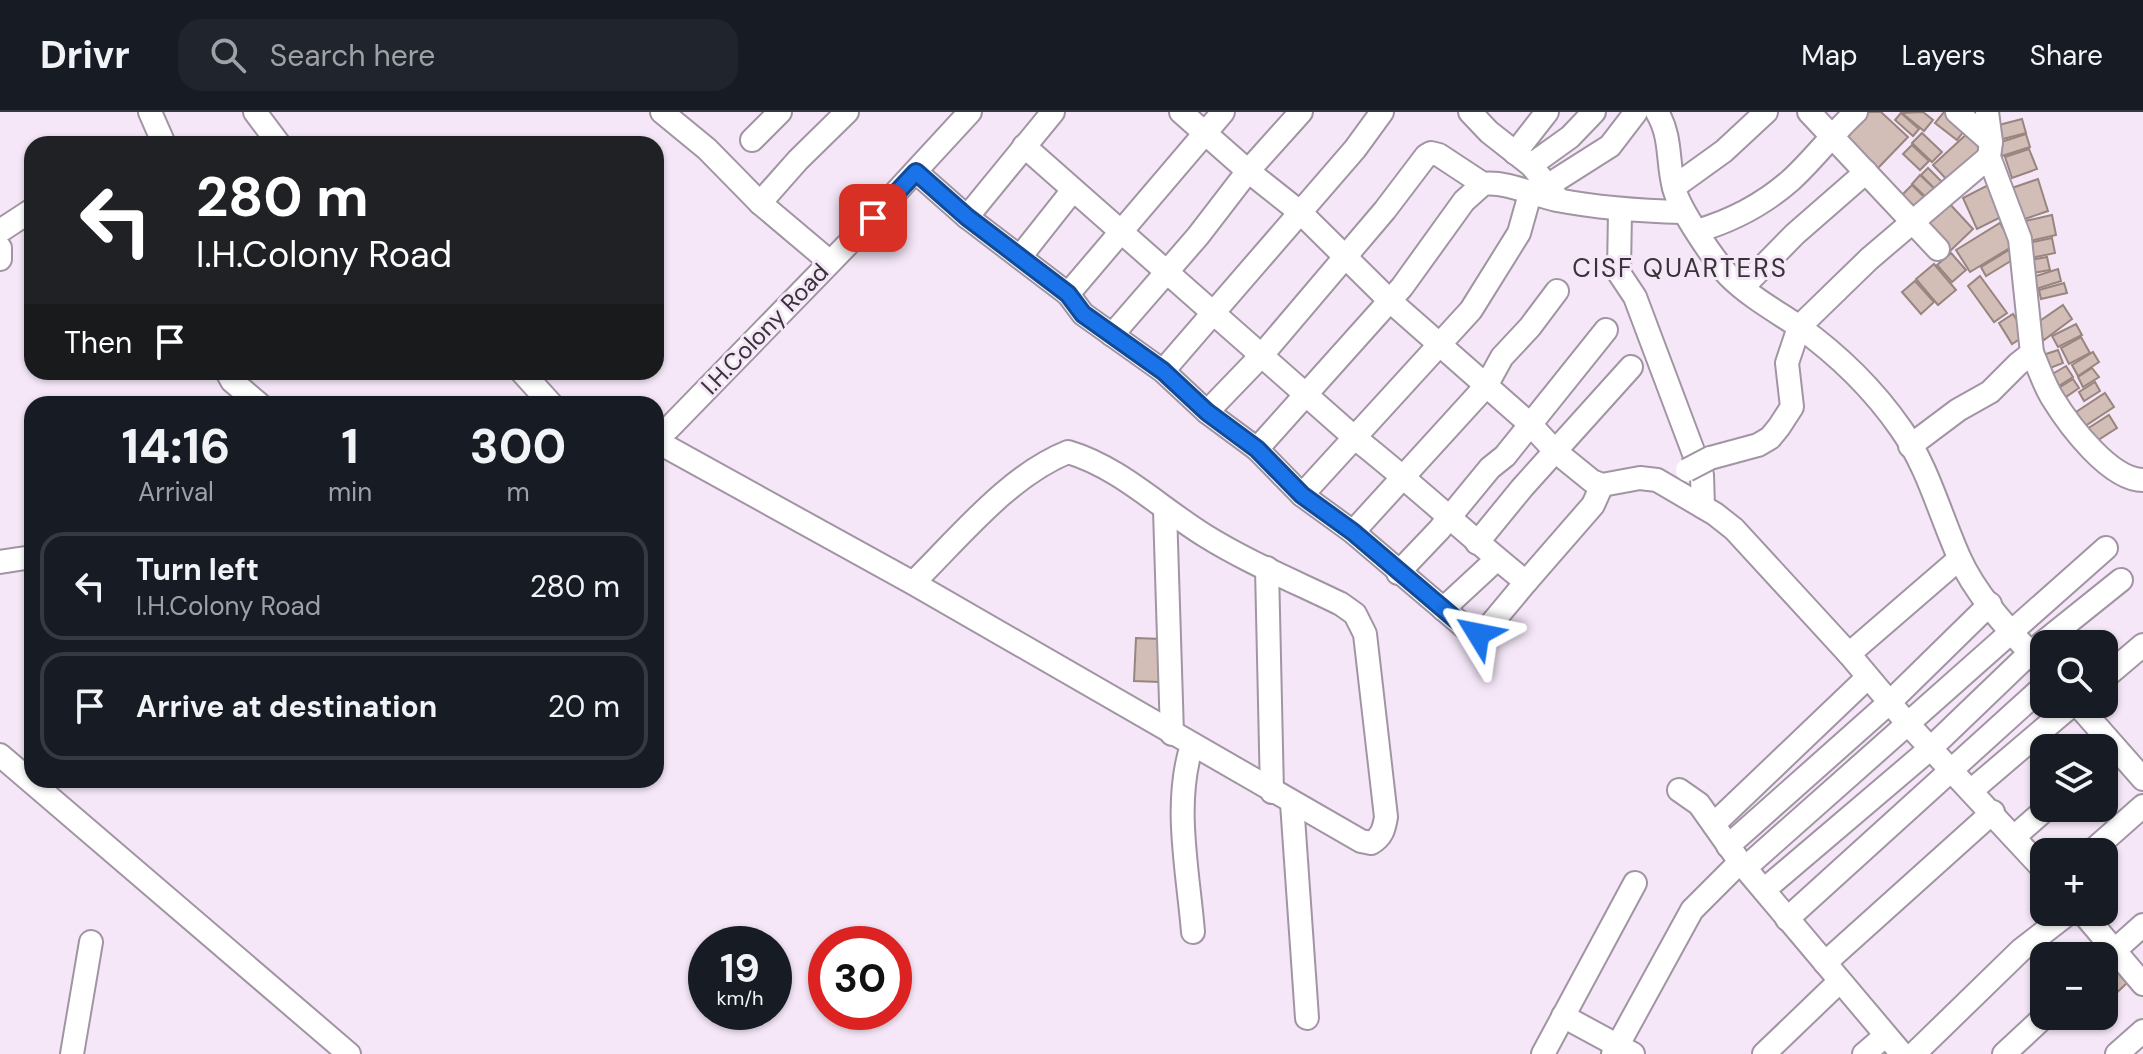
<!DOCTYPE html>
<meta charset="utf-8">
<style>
body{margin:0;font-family:"DM Sans",sans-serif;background:#20242c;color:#f1f3f6;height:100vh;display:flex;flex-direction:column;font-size:30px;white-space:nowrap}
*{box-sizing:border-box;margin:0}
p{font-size:26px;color:#9ea1a6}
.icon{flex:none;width:44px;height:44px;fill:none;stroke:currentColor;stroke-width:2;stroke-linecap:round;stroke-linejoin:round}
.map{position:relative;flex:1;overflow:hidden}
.panel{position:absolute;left:24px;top:284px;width:640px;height:392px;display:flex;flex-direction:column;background:#171b24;border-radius:24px;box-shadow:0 2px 6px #0004}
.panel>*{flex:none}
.guide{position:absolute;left:24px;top:24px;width:640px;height:244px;border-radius:24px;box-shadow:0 2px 6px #0004;background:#202124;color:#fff;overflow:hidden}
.controls{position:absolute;left:2030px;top:518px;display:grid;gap:16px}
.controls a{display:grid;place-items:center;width:88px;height:88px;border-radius:16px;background:#171b24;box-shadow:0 2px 6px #0004;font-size:40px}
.speed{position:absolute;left:688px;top:814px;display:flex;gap:16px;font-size:40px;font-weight:700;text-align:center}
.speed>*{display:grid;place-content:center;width:104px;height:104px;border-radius:50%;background:#171b24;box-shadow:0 2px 6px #0004;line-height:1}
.speed small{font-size:20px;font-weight:400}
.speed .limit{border:12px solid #d22;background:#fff;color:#111}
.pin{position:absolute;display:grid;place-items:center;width:68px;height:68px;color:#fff;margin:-34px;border-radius:16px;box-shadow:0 4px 12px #0006}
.me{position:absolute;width:88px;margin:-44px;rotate:305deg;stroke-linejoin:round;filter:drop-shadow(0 0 6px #0008)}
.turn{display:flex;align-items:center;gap:28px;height:168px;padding:0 40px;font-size:36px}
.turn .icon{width:104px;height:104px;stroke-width:2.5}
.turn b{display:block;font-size:56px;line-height:68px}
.then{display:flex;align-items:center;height:76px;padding:0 40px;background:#0003;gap:16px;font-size:30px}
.eta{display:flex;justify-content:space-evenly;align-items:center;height:136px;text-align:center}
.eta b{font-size:48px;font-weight:700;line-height:56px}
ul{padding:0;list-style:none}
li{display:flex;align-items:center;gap:24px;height:108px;margin:0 16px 12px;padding:0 24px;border:4px solid #363941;border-radius:24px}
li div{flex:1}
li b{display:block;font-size:30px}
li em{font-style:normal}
header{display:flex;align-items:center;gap:48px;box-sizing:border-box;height:112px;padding:0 40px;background:#171b24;border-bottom:2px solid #363941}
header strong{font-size:38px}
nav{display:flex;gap:44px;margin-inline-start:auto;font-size:28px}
.search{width:560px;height:72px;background:#20242c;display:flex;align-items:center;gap:20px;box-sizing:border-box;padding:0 28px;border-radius:24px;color:#9ea1a6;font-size:30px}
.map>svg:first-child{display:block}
.building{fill:#d3beb7;stroke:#99857f;stroke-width:2}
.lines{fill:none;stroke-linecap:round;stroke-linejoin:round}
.minor-casing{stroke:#a194a3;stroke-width:26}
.minor{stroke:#fff;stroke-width:22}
.minor-bridge-casing{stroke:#a194a3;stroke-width:26;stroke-linecap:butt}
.minor-bridge{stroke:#fff;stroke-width:22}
.route-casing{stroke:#114b97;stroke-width:20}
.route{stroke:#1a73e8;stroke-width:14}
.labels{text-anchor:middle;stroke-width:6;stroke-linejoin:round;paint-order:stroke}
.street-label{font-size:24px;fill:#383339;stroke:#f5e7f8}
.neighbourhood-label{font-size:26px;letter-spacing:2px;fill:#383339;stroke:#f5e7f8}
</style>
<header>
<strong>Drivr</strong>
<div class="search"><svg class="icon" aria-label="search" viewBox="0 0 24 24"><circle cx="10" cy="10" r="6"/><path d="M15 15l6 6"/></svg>Search here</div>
<nav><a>Map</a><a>Layers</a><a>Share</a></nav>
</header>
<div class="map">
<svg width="2143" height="942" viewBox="0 0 2143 942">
<rect width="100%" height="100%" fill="#f5e7f8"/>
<g class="building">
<polygon points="1864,0 1881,0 1908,25 1878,56 1842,23"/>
<polygon points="1923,0 1933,8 1924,19 1902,1"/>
<polygon points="1944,0 1948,0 1967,15 1957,28 1935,11"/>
<polygon points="1901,1 1919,17 1913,24 1895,8"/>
<polygon points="2022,7 2026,21 1999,28 1995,14"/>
<polygon points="1970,19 1988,38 1951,72 1933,53"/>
<polygon points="1922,21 1942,40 1932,50 1912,31"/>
<polygon points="2026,22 2030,35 2002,44 1998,31"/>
<polygon points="1912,33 1929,49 1920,58 1903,42"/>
<polygon points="2029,37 2037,57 2012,66 2005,45"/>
<polygon points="1928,56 1947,75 1940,82 1921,63"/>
<polygon points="1920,63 1939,81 1930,89 1912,72"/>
<polygon points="2038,67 2048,99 2022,108 2012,76"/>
<polygon points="1994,70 2009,101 1977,117 1963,86"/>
<polygon points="1912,73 1930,91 1918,102 1900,85"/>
<polygon points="1947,89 1973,117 1950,139 1924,111"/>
<polygon points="2052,103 2056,123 2030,129 2025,109"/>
<polygon points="2000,111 2013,134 1970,160 1956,138"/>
<polygon points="2052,126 2055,141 2031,146 2028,131"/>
<polygon points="2009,138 2014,147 1986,164 1981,155"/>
<polygon points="1951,141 1966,158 1952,170 1937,153"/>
<polygon points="2047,145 2050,158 2033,161 2031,148"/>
<polygon points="1934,152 1956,178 1938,193 1916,167"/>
<polygon points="2058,157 2061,169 2036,177 2033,165"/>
<polygon points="1980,164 2007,201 1994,210 1968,174"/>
<polygon points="1915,169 1934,190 1921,202 1902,180"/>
<polygon points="2064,171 2067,181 2041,187 2039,178"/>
<polygon points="2063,193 2072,207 2044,228 2034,213"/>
<polygon points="2013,202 2026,223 2012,232 1999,211"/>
<polygon points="2076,212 2082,223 2058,235 2052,224"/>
<polygon points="2081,225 2090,241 2069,252 2061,236"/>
<polygon points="2058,238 2063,251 2045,258 2040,244"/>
<polygon points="2093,240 2099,250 2078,264 2072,253"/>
<polygon points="2066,254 2073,265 2051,279 2044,267"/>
<polygon points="2092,256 2099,265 2083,275 2078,265"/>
<polygon points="2073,267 2079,276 2063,287 2057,277"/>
<polygon points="2095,270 2100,279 2084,289 2079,280"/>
<polygon points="2105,281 2114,295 2085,314 2076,300"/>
<polygon points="2109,303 2117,316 2095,330 2087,317"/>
<polygon points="1136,526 1161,527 1159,570 1134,569"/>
<polygon points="2109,850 2128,870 2104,893 2104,854"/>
</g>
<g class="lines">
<g class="minor-casing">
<g id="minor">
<polyline points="150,0 164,32"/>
<polyline points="255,0 279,32"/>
<polyline points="662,0 707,37 760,91 830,150"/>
<polyline points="1181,0 1248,59 1301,101 1389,188 1531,313 1555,339 1592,369 1602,373 1640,366 1657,368 1715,402 1734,417 1849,542 1907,611 2044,758"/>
<polyline points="1470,0 1489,20 1531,53 1559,88"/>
<path d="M 1657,0 C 1672,25 1667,50 1674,76 C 1679,97 1714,148 1729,164 C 1749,184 1774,198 1798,214 C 1837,242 1874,278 1901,317 C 1928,355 1940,403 1959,445 C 1977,486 2014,523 2044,556"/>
<polyline points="1809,0 1938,137"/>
<polyline points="1957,0 1991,30"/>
<polyline points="752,28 780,0"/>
<path d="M 1024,34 L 1355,326 C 1414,372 1467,423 1526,470 L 1593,393 L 1602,373"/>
<polyline points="1515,41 1547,0"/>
<polyline points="1531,53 1570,25 1594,0"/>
<polyline points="916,60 967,105 1053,0"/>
<polyline points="1547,74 1610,34 1636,0"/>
<polyline points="1674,75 1724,39 1766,0"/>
<polyline points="760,91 798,48 847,0"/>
<polyline points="1620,99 1619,161 1635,185 1702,363 1703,395"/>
<polyline points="967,105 1068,182 1083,202 1163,259 1207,300 1257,337 1302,383 1353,420 1467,517 1478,522 1486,518 1526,470"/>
<polyline points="0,119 32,98"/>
<path d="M 1697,119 C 1731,109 1765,91 1791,68 C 1814,47 1833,21 1856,0"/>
<polyline points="0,136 0,147"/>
<polyline points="1020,145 1073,78"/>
<polyline points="1743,175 1795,122 1866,60"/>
<polyline points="1068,182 1223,0"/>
<polyline points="1112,223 1198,124 1248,59 1301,0"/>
<path d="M 2032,241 C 2039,256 2044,273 2053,287 C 2069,313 2110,368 2143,368"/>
<polyline points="1163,259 1355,37 1382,0"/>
<polyline points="227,260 232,269 259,292"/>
<polyline points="522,260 551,292"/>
<polyline points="1207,300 1261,244 1385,98 1426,44 1431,41 1439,43 1483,72"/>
<polyline points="656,326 669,316 851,129 970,0"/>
<path d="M 656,329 L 913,471 L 1361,729 L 1371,731 C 1382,725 1384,717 1386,705 L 1365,522 L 1355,502 L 1341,492 C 1296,470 1247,450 1204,423 C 1159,395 1119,355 1068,340 C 1008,364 959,426 913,471"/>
<polyline points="1910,334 1958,298 1990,280 2018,252 2032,241 2020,127 1989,45 1991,30 1987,0"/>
<path d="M 1257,337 L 1402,175 L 1464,89 L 1483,72 C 1506,69 1534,83 1557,88 C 1599,96 1640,99 1683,100"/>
<polyline points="1710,346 1758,333 1770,326 1779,315 1792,295 1787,251 1799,215 1869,147 1989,45"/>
<polyline points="1302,383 1471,198 1519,121 1530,82"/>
<polyline points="1165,398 1172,622"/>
<polyline points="1353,420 1486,274 1502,245 1530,215 1557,179"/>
<polyline points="1477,431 1522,376 1631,255"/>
<polyline points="0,450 32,445"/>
<polyline points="1267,456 1272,680"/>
<polyline points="1398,461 1439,418 1490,356 1505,344 1606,218"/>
<polyline points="1443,497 1497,447"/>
<polyline points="1849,542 1959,447"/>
<polyline points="2104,566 2143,533"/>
<polyline points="2077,592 2143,667"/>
<path d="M 1192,633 C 1173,692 1188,759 1193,820"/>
<polyline points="0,643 349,942"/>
<polyline points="1679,678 1699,692 1740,750 1902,942"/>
<polyline points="1972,678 2073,592"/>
<polyline points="1292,691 1307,906"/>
<polyline points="1714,712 1867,566"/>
<polyline points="2014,725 2047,696"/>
<polyline points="1728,734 1890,590 1990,492"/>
<polyline points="2091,740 2143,694"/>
<polyline points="1745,756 2106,436"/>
<polyline points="1764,778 1931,636 2030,541 2121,468"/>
<polyline points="2082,800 2143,872"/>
<polyline points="1787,807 2044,574"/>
<polyline points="2105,847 2143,813"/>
<polyline points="1825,851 1993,700"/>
<polyline points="1563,904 1633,942"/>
<polyline points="72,942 91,830"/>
<polyline points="1543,942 1635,771"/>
<polyline points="1613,942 1692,798 1740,750"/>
<polyline points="1764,942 1840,869"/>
<polyline points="1864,942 1885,924"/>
<polyline points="1914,942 2021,838 2070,800"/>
<polyline points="2004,942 2045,904"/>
<polyline points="2117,942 2143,919"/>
</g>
</g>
<use href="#minor" class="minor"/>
<g class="minor-bridge-casing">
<polyline id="minor-bridge" points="1687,358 1710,346"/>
</g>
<use href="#minor-bridge" class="minor-bridge"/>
</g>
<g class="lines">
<g class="route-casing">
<polyline id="route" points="873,106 916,60 967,105 1068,182 1083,202 1163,259 1207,300 1257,337 1302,383 1353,420 1467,517 1478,522"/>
</g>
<use href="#route" class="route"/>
</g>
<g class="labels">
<g class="street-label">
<text transform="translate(765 217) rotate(-46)" y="8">I.H.Colony Road</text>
</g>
<g class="neighbourhood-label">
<text x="1680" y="165">CISF QUARTERS</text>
</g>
</g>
</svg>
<div class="controls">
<a><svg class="icon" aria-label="search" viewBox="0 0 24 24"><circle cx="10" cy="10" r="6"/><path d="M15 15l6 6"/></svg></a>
<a><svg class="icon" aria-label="layers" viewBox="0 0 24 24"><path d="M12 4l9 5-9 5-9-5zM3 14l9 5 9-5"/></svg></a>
<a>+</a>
<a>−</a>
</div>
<div class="speed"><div>19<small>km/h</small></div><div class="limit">30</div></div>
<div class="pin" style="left:873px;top:106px;background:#d93025"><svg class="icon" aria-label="arrive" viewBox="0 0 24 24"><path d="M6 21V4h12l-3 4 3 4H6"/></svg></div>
<svg class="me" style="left:1478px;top:522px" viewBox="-20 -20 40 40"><path d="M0-17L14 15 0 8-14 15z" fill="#1a73e8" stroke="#fff" stroke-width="4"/></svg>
<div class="guide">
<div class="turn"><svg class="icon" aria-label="left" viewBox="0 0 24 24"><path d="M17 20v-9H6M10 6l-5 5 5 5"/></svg><div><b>280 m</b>I.H.Colony Road</div></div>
<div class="then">Then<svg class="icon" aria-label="arrive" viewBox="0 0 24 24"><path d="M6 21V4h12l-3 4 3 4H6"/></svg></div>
</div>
<section class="panel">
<div class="eta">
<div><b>14:16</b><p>Arrival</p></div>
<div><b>1</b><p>min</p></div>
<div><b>300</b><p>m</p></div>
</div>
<ul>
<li><svg class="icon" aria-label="left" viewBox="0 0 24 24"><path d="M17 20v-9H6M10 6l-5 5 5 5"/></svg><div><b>Turn left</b><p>I.H.Colony Road</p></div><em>280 m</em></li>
<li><svg class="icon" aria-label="arrive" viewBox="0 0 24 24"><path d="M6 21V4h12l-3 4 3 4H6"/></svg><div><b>Arrive at destination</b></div><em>20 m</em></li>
</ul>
</section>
</div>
